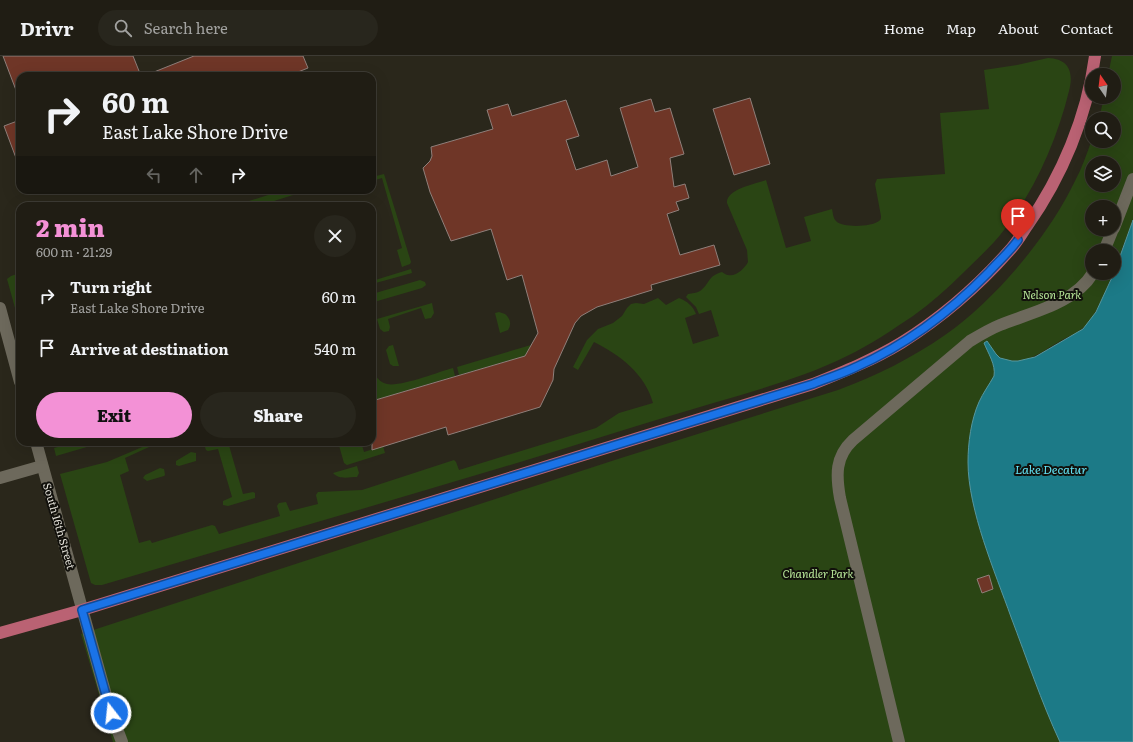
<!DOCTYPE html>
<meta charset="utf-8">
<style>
body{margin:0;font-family:Literata,serif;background:#28261d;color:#f1f3f6;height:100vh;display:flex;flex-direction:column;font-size:15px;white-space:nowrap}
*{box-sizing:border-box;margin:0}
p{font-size:13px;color:#a2a2a0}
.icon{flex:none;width:22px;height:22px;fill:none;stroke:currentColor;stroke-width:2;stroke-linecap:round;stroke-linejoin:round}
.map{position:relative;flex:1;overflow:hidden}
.sheet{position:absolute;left:16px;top:146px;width:360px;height:244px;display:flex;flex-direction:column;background:#201d14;border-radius:12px;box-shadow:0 4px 16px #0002,0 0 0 1px #3d3b34}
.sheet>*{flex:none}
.guide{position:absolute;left:16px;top:16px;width:360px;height:122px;border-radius:12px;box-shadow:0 4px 16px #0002,0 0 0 1px #3d3b34;background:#201d14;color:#f1f3f6;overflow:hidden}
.needle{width:26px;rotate:346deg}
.fabs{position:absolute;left:1085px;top:12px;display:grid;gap:8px}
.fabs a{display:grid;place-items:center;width:36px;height:36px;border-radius:50%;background:#201d14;box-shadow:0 4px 16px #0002,0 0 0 1px #3d3b34;font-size:20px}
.pin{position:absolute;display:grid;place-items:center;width:34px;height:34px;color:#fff;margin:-41px -17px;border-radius:50% 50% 50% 0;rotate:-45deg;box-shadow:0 0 4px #0007}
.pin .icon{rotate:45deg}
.me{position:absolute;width:44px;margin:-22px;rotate:344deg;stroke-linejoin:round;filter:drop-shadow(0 0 3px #0008)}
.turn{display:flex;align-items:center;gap:14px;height:84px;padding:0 20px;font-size:18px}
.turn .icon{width:52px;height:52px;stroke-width:2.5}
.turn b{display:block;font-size:28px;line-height:34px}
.lanes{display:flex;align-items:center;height:38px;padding:0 20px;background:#0003;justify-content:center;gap:20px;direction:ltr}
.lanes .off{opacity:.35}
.round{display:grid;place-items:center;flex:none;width:42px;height:42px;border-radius:21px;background:#28261d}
.headline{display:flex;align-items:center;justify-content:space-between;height:68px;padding:0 20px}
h1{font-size:24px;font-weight:800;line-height:30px;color:#f391d6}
.button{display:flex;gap:8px;margin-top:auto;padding:8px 20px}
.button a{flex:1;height:46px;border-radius:24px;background:#f391d6;color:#111;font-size:16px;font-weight:800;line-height:46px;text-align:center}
.button a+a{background:#28261d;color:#f1f3f6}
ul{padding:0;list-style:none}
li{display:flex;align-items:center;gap:12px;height:52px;padding:0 20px}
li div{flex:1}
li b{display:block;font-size:15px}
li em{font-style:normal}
header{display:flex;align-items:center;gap:24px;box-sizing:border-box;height:56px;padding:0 20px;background:#201d14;border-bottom:1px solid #3d3b34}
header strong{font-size:19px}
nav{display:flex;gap:22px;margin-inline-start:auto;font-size:14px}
.search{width:280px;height:36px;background:#28261d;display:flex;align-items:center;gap:10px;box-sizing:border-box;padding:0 14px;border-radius:22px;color:#a2a2a0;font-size:15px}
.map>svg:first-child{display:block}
.green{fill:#2a4514;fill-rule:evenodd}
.water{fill:#1c7a87;stroke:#56979e}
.building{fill:#6f3627;stroke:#8f7f7a}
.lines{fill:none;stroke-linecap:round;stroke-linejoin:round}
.minor{stroke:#6d695c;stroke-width:12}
.major{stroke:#ba6273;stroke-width:12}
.route-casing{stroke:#114b97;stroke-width:10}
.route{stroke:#1a73e8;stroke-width:7}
.labels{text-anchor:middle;stroke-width:4;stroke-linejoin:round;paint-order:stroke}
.park-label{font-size:11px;font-style:italic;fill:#b7e698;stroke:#11100b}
.street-label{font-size:11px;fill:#dedcd4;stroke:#11100b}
.water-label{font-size:12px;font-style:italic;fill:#64e3f5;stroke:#11100b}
</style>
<header>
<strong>Drivr</strong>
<div class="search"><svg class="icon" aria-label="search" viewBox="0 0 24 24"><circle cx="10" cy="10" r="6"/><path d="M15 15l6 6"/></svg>Search here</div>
<nav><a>Home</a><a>Map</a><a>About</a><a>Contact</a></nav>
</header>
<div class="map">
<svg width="1133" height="686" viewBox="0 0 1133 686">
<rect width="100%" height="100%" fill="#2a271b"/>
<g class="green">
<path d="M 1112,0 L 1133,0 L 1133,164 L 1114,214 L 1114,195 L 1092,195 L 1092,217 L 1113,217 C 1106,234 1099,253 1088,267 C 1080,277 1068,280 1057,287 C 1041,296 1014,318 996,298 C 993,295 990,290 987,285 L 984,287 C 988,297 996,309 994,320 C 989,329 982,339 978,349 C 971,367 968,387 968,406 C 968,454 995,516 1011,561 C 1027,603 1041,645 1060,686 L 113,686 L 81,578 L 621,402 L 838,334 C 876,320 912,302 945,279 C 996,243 1048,181 1075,125 C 1082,112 1087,97 1092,83 L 1092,85 L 1114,85 L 1114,63 L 1099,63 L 1104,41 L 1114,41 L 1114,19 L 1108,19 ZM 1092,107 L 1114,107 L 1114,129 L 1092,129 ZM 1092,151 L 1114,151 L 1114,173 L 1092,173 Z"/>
<path d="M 1048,2 C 1069,3 1074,16 1069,35 C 1057,84 1035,134 1004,174 C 992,190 977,203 963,217 C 948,232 931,247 913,260 C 892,274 870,289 847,300 C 813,317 777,328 741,339 C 703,350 665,361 627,373 C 453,428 277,477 102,529 L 95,529 L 91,527 L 60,418 L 107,406 L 154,386 L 160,386 L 125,402 L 129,415 L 120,419 L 139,487 L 150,484 L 152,487 L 212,469 L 215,470 L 219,478 L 280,460 L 277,450 L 279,447 L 286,446 L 290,455 L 318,448 L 316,439 L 318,436 L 362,434 L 454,404 L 456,406 L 459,414 L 596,372 L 619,357 L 653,347 C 645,318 620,299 594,286 L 578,314 L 573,311 L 587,284 L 598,273 L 613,267 L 622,260 L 627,252 L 631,248 L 636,247 L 644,248 L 658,242 L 666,249 L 679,242 C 687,245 693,250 696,258 L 685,262 L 693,288 L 719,280 L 711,254 L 699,258 L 696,251 L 686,241 L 688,238 C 692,237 697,237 700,235 C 710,228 707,220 722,216 C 724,217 726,219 728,219 C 736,221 745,212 748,206 L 747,194 L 727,147 C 726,133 755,128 766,124 L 786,192 L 811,185 L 804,161 L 832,153 C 833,157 833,162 836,165 C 842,172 872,171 879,165 C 881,164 881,162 881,160 L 875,128 L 877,123 L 945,118 L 940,57 L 989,53 L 984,14 L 1017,9 Z"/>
<polygon points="384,118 411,206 410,208 402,211 397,194 402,192 382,122 372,125 372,121"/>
<polygon points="284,134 309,134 258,150 233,150"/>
<polygon points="411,213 412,217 372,228 372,225"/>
<polygon points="20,217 20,270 7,223 11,220"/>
<polygon points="420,224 425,226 426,229 422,232 374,246 372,245 372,238"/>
<polygon points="432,247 434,257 431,262 425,263 421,252 388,263 390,271 389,275 384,276 380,273 377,263"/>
<path d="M 499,256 L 505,258 C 510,262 512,268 508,274 L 500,277 L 495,257 Z"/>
<polygon points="393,289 399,310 393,310 390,308 386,294 389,290"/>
<polygon points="531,289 525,300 459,319 457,311"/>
<path d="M 453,312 L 455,320 L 372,345 L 372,318 C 377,320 380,327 387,328 C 401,331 438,316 453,312 Z"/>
<polygon points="77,386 104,386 56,400 54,392"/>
<polygon points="210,386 228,386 243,438 253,436 255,437 255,442 228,450 223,449 223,445 232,441 218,393 208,395 206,394 205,391"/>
<polygon points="338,386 361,386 364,396 383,390 385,397 347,409 344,407"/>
<polygon points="191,396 196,397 196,405 179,410 176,409 176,405"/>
<path d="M 357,410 L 359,417 L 357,421 C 349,421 339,424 333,417 Z"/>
<polygon points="160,412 164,413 165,419 164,420 147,425 143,422 145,419"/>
</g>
<path class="water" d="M 1133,164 L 1133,686 L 1060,686 C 1041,645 1027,603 1011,561 C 995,516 968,454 968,406 C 968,387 971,364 979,346 C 983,337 989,329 994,320 C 996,309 988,297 984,287 L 987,285 L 996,298 L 1000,302 L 1012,305 L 1018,305 L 1035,301 L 1083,273 L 1096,256 L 1114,217 Z"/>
<g class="building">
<polygon points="3,0 133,0 141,20 20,20 19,42"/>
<polygon points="194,0 303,0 308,12 288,20 144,20"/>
<polygon points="750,42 770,108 734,119 713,53"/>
<polygon points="651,43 655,56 670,52 684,98 670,102 674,131 685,128 689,142 676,146 679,154 667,158 680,199 714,189 720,209 651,229 652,234 597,251 581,260 575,267 554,313 553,324 540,351 448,379 446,371 372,394 372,345 525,300 538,277 522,219 507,224 491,173 451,185 430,136 423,112 430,105 432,100 431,91 493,73 487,54 508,48 512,60 566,44 579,80 566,84 576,114 607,104 611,120 638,111 620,52"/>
<polygon points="20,64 20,110 19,110 4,70"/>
<polygon points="989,519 993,533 982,537 977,523"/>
</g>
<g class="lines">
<g class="minor">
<polyline points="1114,172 1133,123"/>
<polyline points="1104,195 1113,173"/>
<polyline points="0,252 20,326"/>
<polyline points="36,386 99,614 111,657 122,686"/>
<polyline points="0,422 42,410"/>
<path d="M 899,686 L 840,442 C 836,419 835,401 853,384 L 970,285 C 980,279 990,273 1000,269 C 1032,256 1074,248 1093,217"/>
</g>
<path class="major" d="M 0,577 L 82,554 L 813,328 C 843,316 873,304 901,287 C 941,262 978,230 1009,195 C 1016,188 1021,179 1027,170 C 1062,120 1087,61 1095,0"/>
</g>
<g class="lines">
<g class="route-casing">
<path id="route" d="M 111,657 L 82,554 L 813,328 C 827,322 842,318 856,311 C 906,289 951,255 989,216 C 999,205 1009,196 1018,184"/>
</g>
<use href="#route" class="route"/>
</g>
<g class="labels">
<g class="park-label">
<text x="1052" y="243">Nelson Park</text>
<text x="818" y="522">Chandler Park</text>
</g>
<g class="street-label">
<text transform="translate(59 470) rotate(74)" y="4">South 16th Street</text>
</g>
<g class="water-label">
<text x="1051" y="418">Lake Decatur</text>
</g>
</g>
</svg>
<div class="fabs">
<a><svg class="needle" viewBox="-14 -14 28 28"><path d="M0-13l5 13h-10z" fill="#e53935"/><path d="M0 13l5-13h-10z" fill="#a2a2a0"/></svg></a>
<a><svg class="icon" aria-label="search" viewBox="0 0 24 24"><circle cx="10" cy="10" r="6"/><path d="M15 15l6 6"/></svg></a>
<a><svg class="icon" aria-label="layers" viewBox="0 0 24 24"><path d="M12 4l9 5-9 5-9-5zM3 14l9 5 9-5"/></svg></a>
<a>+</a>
<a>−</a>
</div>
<div class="pin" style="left:1018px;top:184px;background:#d93025"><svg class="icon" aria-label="arrive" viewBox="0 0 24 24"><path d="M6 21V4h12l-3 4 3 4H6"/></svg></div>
<svg class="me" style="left:111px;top:657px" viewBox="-20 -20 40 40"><circle r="17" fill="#1a73e8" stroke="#fff" stroke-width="3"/><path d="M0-11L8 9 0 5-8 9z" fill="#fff"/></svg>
<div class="guide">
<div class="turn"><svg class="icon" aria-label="right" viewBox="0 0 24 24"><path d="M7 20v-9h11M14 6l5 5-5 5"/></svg><div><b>60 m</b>East Lake Shore Drive</div></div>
<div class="lanes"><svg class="icon off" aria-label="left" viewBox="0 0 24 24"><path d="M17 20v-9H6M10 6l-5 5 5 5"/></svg><svg class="icon off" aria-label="ahead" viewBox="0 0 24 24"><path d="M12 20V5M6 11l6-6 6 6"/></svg><svg class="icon" aria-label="right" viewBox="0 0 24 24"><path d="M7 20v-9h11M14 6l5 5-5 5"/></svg></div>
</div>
<section class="sheet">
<div class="headline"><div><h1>2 min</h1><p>600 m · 21:29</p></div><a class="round"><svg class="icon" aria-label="close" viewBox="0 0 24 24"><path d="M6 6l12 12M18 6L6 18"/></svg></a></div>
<ul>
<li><svg class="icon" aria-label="right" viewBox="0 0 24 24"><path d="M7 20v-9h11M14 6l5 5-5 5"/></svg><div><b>Turn right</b><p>East Lake Shore Drive</p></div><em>60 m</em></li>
<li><svg class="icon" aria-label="arrive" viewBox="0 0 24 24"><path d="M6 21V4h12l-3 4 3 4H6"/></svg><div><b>Arrive at destination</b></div><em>540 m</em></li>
</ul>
<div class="button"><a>Exit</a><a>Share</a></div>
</section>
</div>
